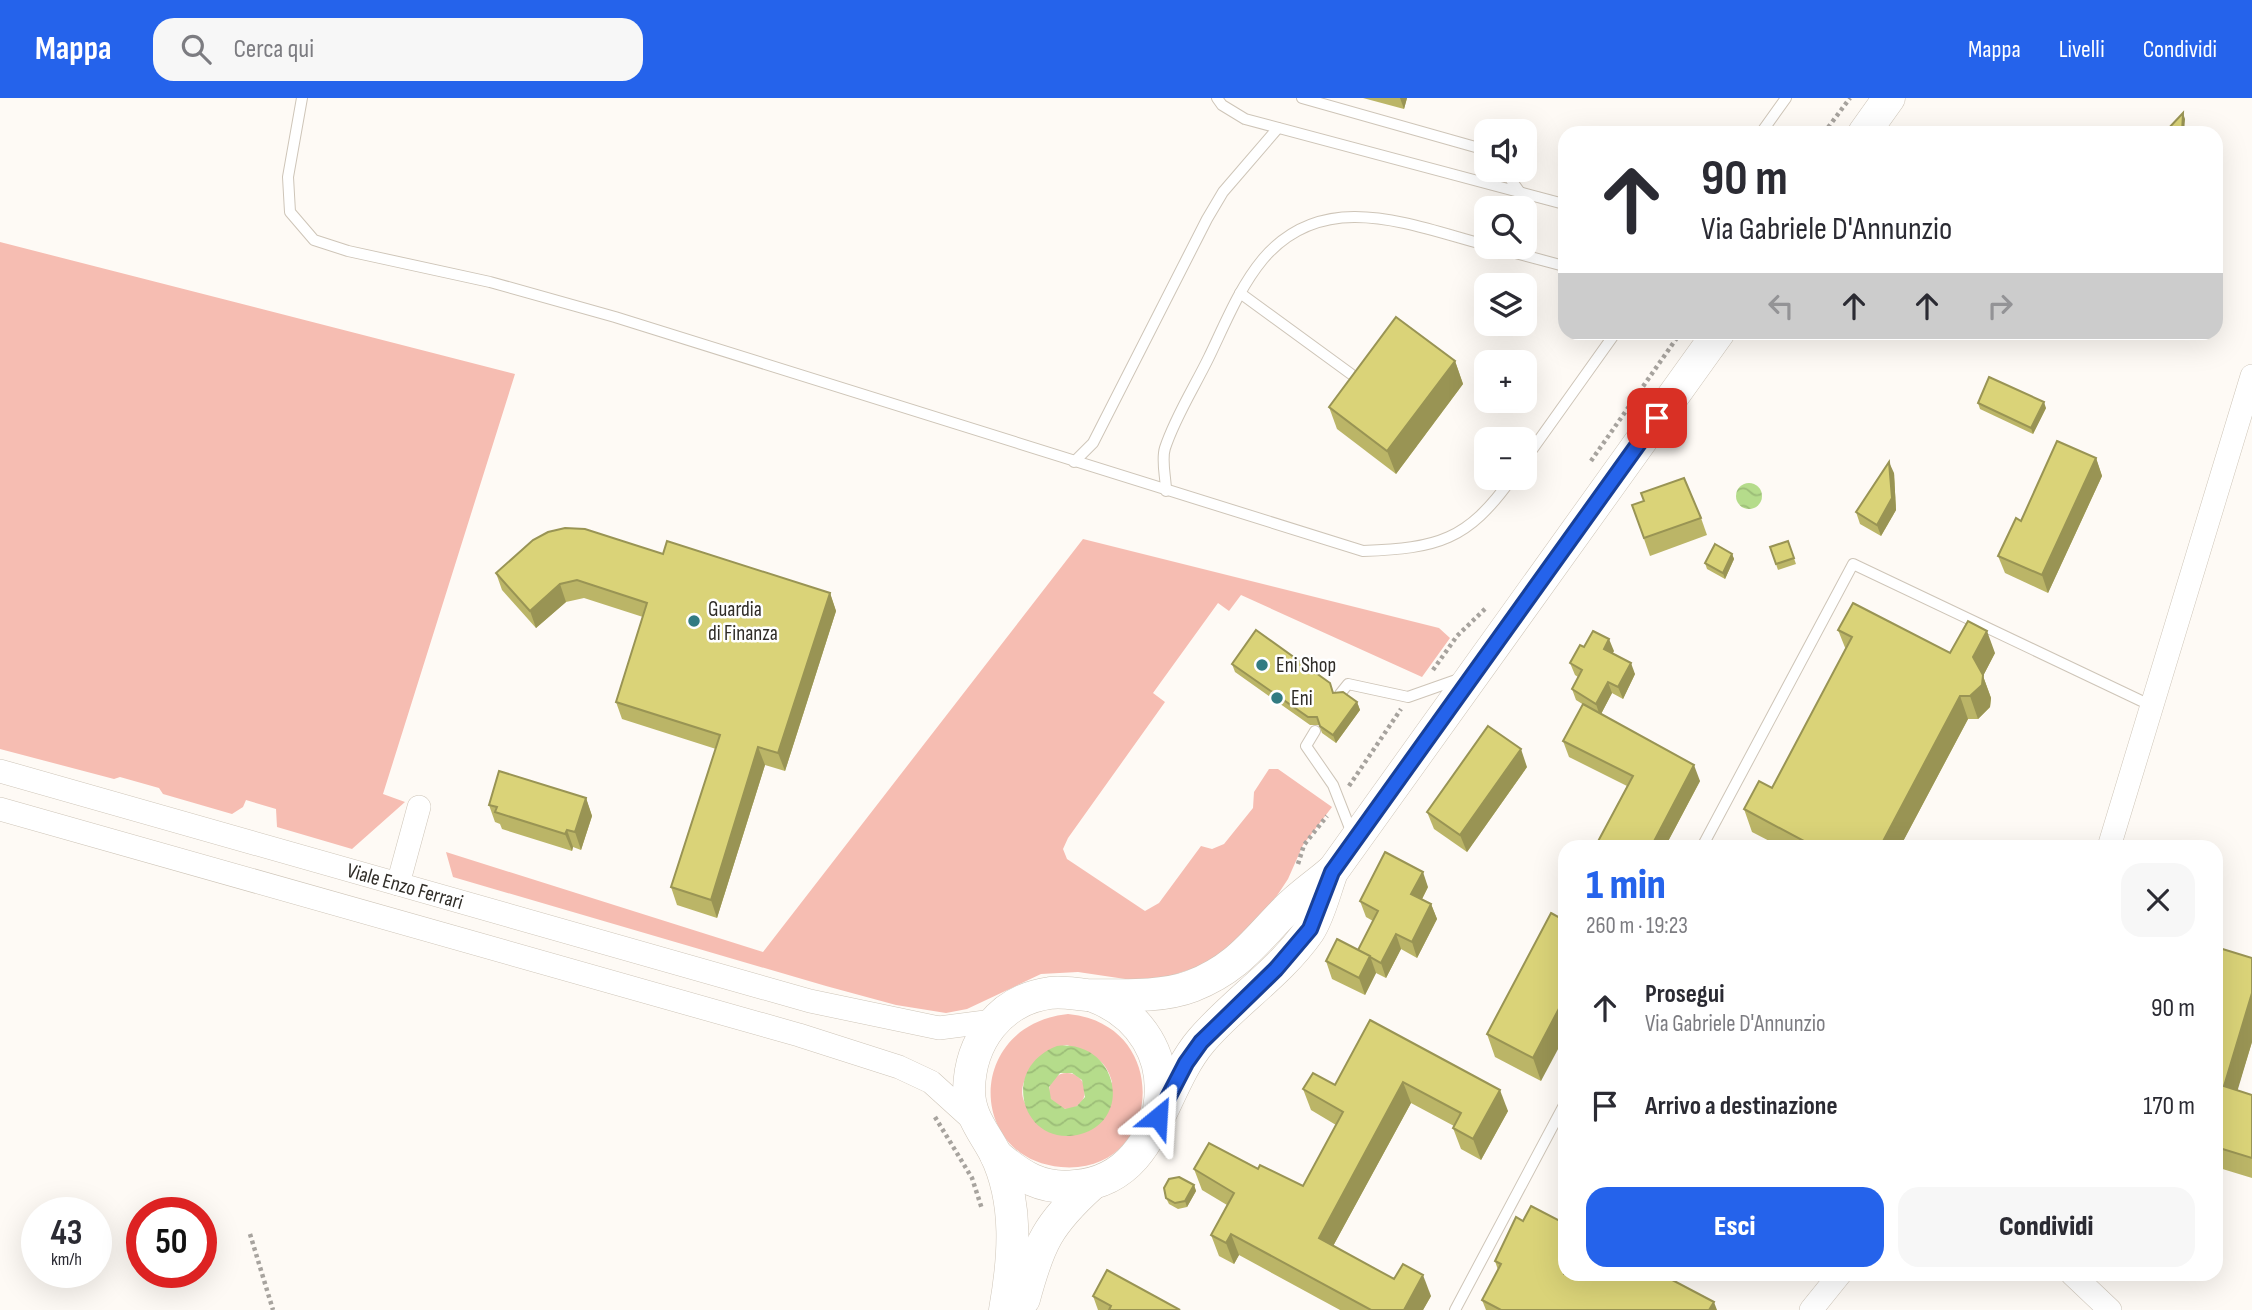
<!DOCTYPE html>
<html lang="it">
<meta charset="utf-8">
<style>
body{margin:0;font-family:"Sofia Sans Condensed",sans-serif;background:#f7f7f7;color:#2b2b33;height:100vh;display:flex;flex-direction:column;font-size:26px;white-space:nowrap}
*{box-sizing:border-box;margin:0}
p{font-size:23px;color:#7c7c81}
.icon{flex:none;width:38px;height:38px;fill:none;stroke:currentColor;stroke-width:2;stroke-linecap:round;stroke-linejoin:round}
.map{position:relative;flex:1;overflow:hidden}
.side{position:absolute;left:1558px;top:742px;width:665px;height:441px;display:flex;flex-direction:column;background:#fff;border-radius:21px;box-shadow:0 7px 28px #0002}
.side>*{flex:none}
.hud{position:absolute;left:1558px;top:28px;width:665px;height:214px;border-radius:21px;box-shadow:0 7px 28px #0002;background:#fff;color:#2b2b33;overflow:hidden}
.buttons{position:absolute;left:1474px;top:21px;display:grid;gap:14px}
.buttons a{display:grid;place-items:center;width:63px;height:63px;border-radius:14px;background:#fff;box-shadow:0 7px 28px #0002;font-size:35px}
.speed{position:absolute;left:21px;top:1099px;display:flex;gap:14px;font-size:35px;font-weight:700;text-align:center}
.speed>*{display:grid;place-content:center;width:91px;height:91px;border-radius:50%;background:#fff;box-shadow:0 7px 28px #0002;line-height:1}
.speed small{font-size:18px;font-weight:400}
.speed .limit{border:10px solid #d22;background:#fff;color:#111}
.pin{position:absolute;display:grid;place-items:center;width:60px;height:60px;color:#fff;margin:-30px;border-radius:14px;box-shadow:0 4px 10px #0006}
.me{position:absolute;width:77px;margin:-38px;rotate:27deg;stroke-linejoin:round;filter:drop-shadow(0 0 5px #0008)}
.turn{display:flex;align-items:center;gap:24px;height:147px;padding:0 28px;font-size:32px}
.turn .icon{width:91px;height:91px;stroke-width:2.5}
.turn b{display:block;font-size:49px;line-height:60px}
.lanes{display:flex;align-items:center;height:66px;padding:0 28px;background:#0003;justify-content:center;gap:35px;direction:ltr}
.lanes .off{opacity:.35}
.round{display:grid;place-items:center;flex:none;width:74px;height:74px;border-radius:21px;background:#f7f7f7}
.summary{display:flex;align-items:center;justify-content:space-between;height:119px;padding:0 28px}
h1{font-size:42px;font-weight:800;line-height:52px;color:#2563eb}
.button{display:flex;gap:14px;margin-top:auto;padding:14px 28px}
.button a{flex:1;height:80px;border-radius:21px;background:#2563eb;color:#fff;font-size:28px;font-weight:800;line-height:80px;text-align:center}
.button a+a{background:#f7f7f7;color:#2b2b33}
ul{padding:0;list-style:none}
li{display:flex;align-items:center;gap:21px;height:98px;padding:0 28px}
li div{flex:1}
li b{display:block;font-size:26px}
li em{font-style:normal}
header{display:flex;align-items:center;gap:42px;box-sizing:border-box;height:98px;padding:0 35px;background:#2563eb;color:#fff}
header strong{font-size:33px}
nav{display:flex;gap:38px;margin-inline-start:auto;font-size:24px}
.search{width:490px;height:63px;background:#f7f7f7;display:flex;align-items:center;gap:18px;box-sizing:border-box;padding:0 24px;border-radius:21px;color:#7c7c81;font-size:26px}
.map>svg:first-child{display:block}
.green{fill:#f6bdb2;fill-rule:evenodd}
.water{fill:url(#water-waves);fill-rule:evenodd}
.lines{fill:none;stroke-linecap:round;stroke-linejoin:round}
.service-casing{stroke:#cec5b8;stroke-width:12}
.minor-casing{stroke:#cec5b8;stroke-width:24}
.secondary-casing{stroke:#cec5b8;stroke-width:33}
.path{stroke:#a7a39e;stroke-width:4.5;stroke-dasharray:3.5 3.5;stroke-linecap:butt}
.service{stroke:#fff;stroke-width:10}
.minor{stroke:#fff;stroke-width:23}
.secondary{stroke:#fff;stroke-width:32}
.wall{fill:#bbb567}
.shaded-wall{fill:#999454}
.building{fill:#dad378;stroke:#999454;stroke-width:2}
.route-casing{stroke:#184099;stroke-width:18}
.route{stroke:#2563eb;stroke-width:12}
.poi-dot{fill:#327b81;stroke:#fff;stroke-width:2.5}
.labels{text-anchor:middle;stroke-width:5;stroke-linejoin:round;paint-order:stroke}
.poi-label{font-size:21px;fill:#302d28;stroke:#fff;text-anchor:start}
.street-label{font-size:21px;fill:#302d28;stroke:#fff}
</style>
<header>
<strong>Mappa</strong>
<div class="search"><svg class="icon" aria-label="search" viewBox="0 0 24 24"><circle cx="10" cy="10" r="6"/><path d="M15 15l6 6"/></svg>Cerca qui</div>
<nav><a>Mappa</a><a>Livelli</a><a>Condividi</a></nav>
</header>
<div class="map">
<svg width="2252" height="1212" viewBox="0 0 2252 1212">
<defs>
<pattern id="water-waves" width="16" height="10" patternUnits="userSpaceOnUse" patternTransform="scale(1.75)"><rect width="16" height="10" fill="#b5dc8b"/><path d="M0 5q4-4 8 0t8 0" fill="none" stroke="#9cbd78"/></pattern>
</defs>
<rect width="100%" height="100%" fill="#fefaf5"/>
<g class="green">
<polygon points="0,144 515,276 383,696 405,704 352,751 277,729 276,711 246,702 243,709 232,716 163,696 159,690 120,679 114,681 0,651"/>
<polygon points="1083,441 1439,530 1450,540 1422,579 1241,497 1229,513 1218,505 1153,595 1165,604 1068,740 1063,751 1067,761 1145,813 1159,805 1201,748 1212,751 1224,746 1253,710 1254,694 1269,671 1278,671 1332,709 1303,747 1288,781 1263,819 1236,846 1200,868 1167,879 1132,882 1078,874 1041,876 967,911 946,915 896,907 826,888 453,779 446,754 763,854"/>
<path d="M 1068,916 C 1175,926 1162,1078 1061,1069 C 967,1061 965,927 1068,916 ZM 1067,947 C 1090,955 1105,959 1112,984 L 1070,1037 L 1048,1033 C 1041,1024 1028,1013 1024,1003 C 1014,980 1047,950 1067,947 Z"/>
<circle cx="1067" cy="993" r="18"/>
</g>
<g class="water">
<circle cx="1749" cy="398" r="13"/>
<path d="M 1057,948 C 1116,941 1135,1020 1081,1036 C 1024,1052 997,971 1057,948 ZM 1060,975 L 1072,975 L 1082,982 L 1085,999 L 1077,1008 L 1065,1011 L 1051,1001 L 1049,989 Z"/>
</g>
<g class="lines">
<g class="service-casing">
<g id="service">
<path d="M 302,0 L 288,79 L 290,114 L 314,142 L 348,153 L 490,184 L 615,219 L 1363,453 C 1438,450 1467,443 1512,380"/>
<polyline points="1217,0 1222,7 1245,21 1564,106"/>
<polyline points="1302,0 1486,52"/>
<polyline points="1761,35 1786,0"/>
<polyline points="1504,72 1519,93"/>
<polyline points="1493,149 1564,168"/>
<polyline points="1240,195 1351,276"/>
<polyline points="1524,363 1616,234"/>
<polyline points="1074,364 1093,345 1207,121 1223,94 1278,30"/>
<path d="M 1166,393 C 1166,380 1161,362 1165,350 C 1175,319 1195,288 1209,259 C 1225,226 1239,190 1263,161 C 1324,89 1410,127 1486,147"/>
<polyline points="1340,596 1348,586 1408,599 1459,581"/>
<polyline points="1315,633 1306,648 1333,687 1353,738"/>
<polyline points="1702,749 1853,466 2152,608"/>
<polyline points="1455,1212 1564,1007"/>
</g>
</g>
<g class="minor-casing">
<g id="minor">
<polyline points="0,673 810,903 939,930 993,923"/>
<polyline points="0,711 799,937 899,969 931,984 974,1023"/>
<polyline points="2109,749 2252,278"/>
<polyline points="398,786 419,709"/>
<polyline points="2072,1176 2110,1212"/>
<polyline points="1811,1212 1840,1176"/>
</g>
</g>
<g class="secondary-casing">
<g id="secondary">
<polyline points="1864,35 1889,0"/>
<path d="M 1093,898 C 1141,916 1168,959 1159,1011"/>
<path d="M 996,1057 C 1021,1078 1041,1092 1076,1088 C 1156,1081 1158,994 1201,943 C 1234,904 1279,876 1309,833 C 1320,816 1325,792 1332,774 L 1719,234"/>
<path d="M 1024,1201 C 1039,1145 1048,1126 1091,1087"/>
<path d="M 1005,1212 C 1014,1161 1019,1104 995,1055 C 984,1034 969,1018 969,992 C 970,944 999,902 1050,895 C 1061,893 1075,896 1087,897 C 1120,897 1161,900 1192,888 C 1238,870 1254,844 1286,812 C 1299,798 1316,787 1331,774"/>
</g>
</g>
<g class="path">
<polyline points="1824,35 1850,0"/>
<polyline points="1591,363 1681,234"/>
<polyline points="1433,572 1457,538 1486,510"/>
<polyline points="1349,688 1401,611"/>
<polyline points="1298,766 1304,747 1327,718"/>
<polyline points="935,1019 972,1080 982,1111"/>
<polyline points="250,1136 273,1212"/>
</g>
<use href="#service" class="service"/>
<use href="#minor" class="minor"/>
<use href="#secondary" class="secondary"/>
</g>
<g class="wall">
<polygon points="1363,0 1407,0 1404,11"/>
<polygon points="1455,263 1463,286 1396,376 1337,331 1329,309"/>
<polygon points="1978,305 2046,310 2033,336 1980,311"/>
<polygon points="2096,360 2102,378 2048,495 2005,475 1998,458 2021,423"/>
<polygon points="1894,375 1896,412 1881,438 1860,426 1856,414"/>
<polygon points="1632,407 1701,420 1707,437 1650,458"/>
<polygon points="1788,443 1796,466 1778,472 1770,449"/>
<polygon points="663,456 830,495 836,513 785,673 765,667 717,820 677,807 671,789 716,651 622,621 616,604 643,519 584,500 566,504 536,530 502,492 496,475"/>
<polygon points="1732,456 1734,461 1725,481 1707,471 1705,465"/>
<polygon points="1838,532 1950,555 1995,555 1983,578 1991,600 1990,609 1978,621 1968,621 1900,749 1781,749 1752,734 1744,711 1772,690 1846,552"/>
<polygon points="1584,549 1614,553 1612,555 1635,576 1623,601 1612,595 1601,616 1700,683 1665,749 1595,749 1627,688 1569,659 1563,643 1584,607 1576,602 1572,591 1578,579 1575,577 1570,565"/>
<polygon points="1232,566 1334,595 1357,604 1360,612 1336,645 1322,635 1319,627 1310,627 1235,574"/>
<polygon points="1527,669 1467,754 1434,731 1427,714"/>
<polygon points="586,700 592,718 581,752 573,749 572,753 502,731 500,726 495,724 489,707"/>
<polygon points="1428,789 1422,801 1431,806 1437,821 1417,860 1401,851 1386,880 1376,875 1365,897 1332,881 1326,863 1358,852 1373,823 1366,819 1360,803"/>
<polygon points="1551,815 1541,983 1495,959 1487,936"/>
<polygon points="2216,849 2252,860 2252,944 2237,992 2252,997 2252,1080 2216,1069"/>
<polygon points="1370,922 1508,1013 1481,1062 1461,1051 1453,1030 1454,1028 1411,1005 1333,1148 1394,1181 1431,1198 1423,1212 1340,1212 1239,1157 1234,1166 1219,1158 1211,1137 1227,1107 1202,1092 1194,1071 1258,1071 1303,1088 1336,1027 1311,1012 1303,991 1335,987"/>
<polygon points="1194,1087 1196,1093 1187,1109 1178,1111 1169,1106 1166,1100"/>
<polygon points="1495,1163 1717,1212 1486,1212 1482,1202 1498,1172"/>
<polygon points="1093,1198 1180,1212 1098,1212"/>
</g>
<g class="shaded-wall">
<polygon points="1400,0 1407,0 1404,11"/>
<polygon points="2183,15 2185,21 2184,35 2182,35"/>
<polygon points="1455,263 1463,286 1396,376 1387,353"/>
<polygon points="2044,304 2046,310 2033,336 2031,330"/>
<polygon points="2096,360 2102,378 2048,495 2042,477"/>
<polygon points="1889,364 1894,375 1896,412 1881,438 1877,427"/>
<polygon points="1732,456 1734,461 1725,481 1723,475"/>
<polygon points="560,486 566,504 536,530 530,513"/>
<polygon points="830,495 836,513 785,673 778,655"/>
<polygon points="1987,533 1995,555 1983,578 1991,600 1990,609 1978,621 1970,598 1973,559"/>
<polygon points="1609,541 1614,553 1608,563 1604,551"/>
<polygon points="1631,565 1635,576 1623,601 1618,589"/>
<polygon points="1608,584 1612,595 1600,618 1596,606"/>
<polygon points="1960,598 1968,621 1900,749 1881,749 1881,747"/>
<polygon points="1357,604 1360,612 1336,645 1333,637"/>
<polygon points="758,649 765,667 717,820 711,802"/>
<polygon points="1521,651 1527,669 1467,754 1460,737"/>
<polygon points="1694,667 1700,683 1665,749 1651,749"/>
<polygon points="586,700 592,718 581,752 575,734"/>
<polygon points="567,732 573,749 572,753 565,736"/>
<polygon points="1423,774 1428,789 1417,811 1411,796"/>
<polygon points="1431,806 1437,821 1417,860 1412,844"/>
<polygon points="1396,836 1401,851 1386,880 1381,865"/>
<polygon points="1370,858 1376,875 1365,897 1359,880"/>
<polygon points="2252,895 2252,944 2232,1011 2224,988"/>
<polygon points="1564,901 1564,940 1541,983 1533,960"/>
<polygon points="1403,984 1411,1005 1326,1161 1319,1140"/>
<polygon points="1500,992 1508,1013 1481,1062 1473,1041"/>
<polygon points="1194,1087 1196,1093 1187,1109 1185,1103"/>
<polygon points="1231,1136 1239,1157 1234,1166 1226,1145"/>
<polygon points="1423,1177 1431,1198 1423,1212 1404,1212"/>
<polygon points="1714,1204 1717,1212 1709,1212"/>
</g>
<g class="building">
<polygon points="2183,15 2182,35 2162,35 2164,30 2167,32"/>
<polygon points="1396,219 1455,263 1387,353 1329,309"/>
<polygon points="1989,279 2044,304 2031,330 1978,305"/>
<polygon points="2057,343 2096,360 2042,477 1998,458 2016,420 2021,423"/>
<polygon points="1889,364 1892,400 1877,427 1856,414"/>
<polygon points="1684,380 1701,420 1644,440 1632,407 1644,403 1641,395"/>
<polygon points="565,430 585,431 663,456 667,443 830,495 778,655 758,649 711,802 671,789 720,637 616,604 647,505 577,482 560,486 530,513 496,475 533,442 548,434"/>
<polygon points="1788,443 1794,460 1776,466 1770,449"/>
<polygon points="1715,446 1732,456 1723,475 1705,465"/>
<polygon points="1853,505 1950,555 1968,523 1987,533 1973,559 1983,577 1982,587 1970,598 1960,598 1881,747 1882,749 1815,749 1744,711 1759,683 1772,690 1852,539 1838,532"/>
<polygon points="1256,532 1330,585 1333,595 1343,594 1357,604 1333,637 1320,628 1317,619 1308,619 1232,566"/>
<polygon points="1593,533 1609,541 1604,551 1631,565 1618,589 1608,584 1596,606 1572,591 1582,572 1570,565 1580,547 1584,549"/>
<polygon points="1583,606 1694,667 1651,749 1595,749 1633,678 1563,643"/>
<polygon points="1488,628 1521,651 1460,737 1427,714"/>
<polygon points="499,673 586,700 575,734 567,732 565,736 495,714 497,709 489,707"/>
<polygon points="1385,754 1423,774 1411,796 1431,806 1412,844 1396,836 1381,865 1358,852 1378,813 1360,803"/>
<polygon points="1551,815 1564,822 1564,901 1533,960 1487,936"/>
<polygon points="1337,841 1370,858 1359,880 1326,863"/>
<polygon points="2216,849 2252,860 2252,895 2224,988 2252,997 2252,1060 2216,1049"/>
<polygon points="1370,922 1500,992 1473,1041 1453,1030 1461,1015 1403,984 1319,1140 1394,1181 1403,1166 1423,1177 1404,1212 1371,1212 1231,1136 1226,1145 1211,1137 1234,1095 1194,1071 1209,1045 1258,1071 1260,1067 1303,1088 1343,1014 1303,991 1313,975 1335,987"/>
<polygon points="1179,1079 1194,1087 1185,1103 1175,1105 1166,1100 1164,1090 1169,1081"/>
<polygon points="1531,1108 1564,1125 1564,1176 1661,1176 1714,1204 1709,1212 1501,1212 1482,1202 1501,1166 1495,1163 1516,1119 1523,1123"/>
<polygon points="1107,1172 1180,1212 1109,1212 1111,1208 1093,1198"/>
</g>
<g class="lines">
<g class="route-casing">
<polyline id="route" points="1158,1019 1186,965 1201,944 1276,871 1310,831 1332,774 1657,320"/>
</g>
<use href="#route" class="route"/>
</g>
<g class="poi-dot">
<circle cx="694" cy="523" r="7"/>
<circle cx="1262" cy="567" r="7"/>
<circle cx="1277" cy="600" r="7"/>
</g>
<g class="labels">
<g class="poi-label">
<text x="708" y="518">Guardia<tspan x="708" dy="24">di Finanza</tspan></text>
<text x="1276" y="574">Eni Shop</text>
<text x="1291" y="607">Eni</text>
</g>
<g class="street-label">
<text transform="translate(405 788) rotate(16)" y="7">Viale Enzo Ferrari</text>
</g>
</g>
</svg>
<div class="buttons">
<a><svg class="icon" aria-label="sound" viewBox="0 0 24 24"><path d="M4 9h4l5-4v14l-5-4H4zM17 9q2 3 0 6"/></svg></a>
<a><svg class="icon" aria-label="search" viewBox="0 0 24 24"><circle cx="10" cy="10" r="6"/><path d="M15 15l6 6"/></svg></a>
<a><svg class="icon" aria-label="layers" viewBox="0 0 24 24"><path d="M12 4l9 5-9 5-9-5zM3 14l9 5 9-5"/></svg></a>
<a>+</a>
<a>−</a>
</div>
<div class="speed"><div>43<small>km/h</small></div><div class="limit">50</div></div>
<div class="pin" style="left:1657px;top:320px;background:#d93025"><svg class="icon" aria-label="arrive" viewBox="0 0 24 24"><path d="M6 21V4h12l-3 4 3 4H6"/></svg></div>
<svg class="me" style="left:1158px;top:1019px" viewBox="-20 -20 40 40"><path d="M0-17L14 15 0 8-14 15z" fill="#2563eb" stroke="#fff" stroke-width="4"/></svg>
<div class="hud">
<div class="turn"><svg class="icon" aria-label="ahead" viewBox="0 0 24 24"><path d="M12 20V5M6 11l6-6 6 6"/></svg><div><b>90 m</b>Via Gabriele D'Annunzio</div></div>
<div class="lanes"><svg class="icon off" aria-label="left" viewBox="0 0 24 24"><path d="M17 20v-9H6M10 6l-5 5 5 5"/></svg><svg class="icon" aria-label="ahead" viewBox="0 0 24 24"><path d="M12 20V5M6 11l6-6 6 6"/></svg><svg class="icon" aria-label="ahead" viewBox="0 0 24 24"><path d="M12 20V5M6 11l6-6 6 6"/></svg><svg class="icon off" aria-label="right" viewBox="0 0 24 24"><path d="M7 20v-9h11M14 6l5 5-5 5"/></svg></div>
</div>
<section class="side">
<div class="summary"><div><h1>1 min</h1><p>260 m · 19:23</p></div><a class="round"><svg class="icon" aria-label="close" viewBox="0 0 24 24"><path d="M6 6l12 12M18 6L6 18"/></svg></a></div>
<ul>
<li><svg class="icon" aria-label="ahead" viewBox="0 0 24 24"><path d="M12 20V5M6 11l6-6 6 6"/></svg><div><b>Prosegui</b><p>Via Gabriele D'Annunzio</p></div><em>90 m</em></li>
<li><svg class="icon" aria-label="arrive" viewBox="0 0 24 24"><path d="M6 21V4h12l-3 4 3 4H6"/></svg><div><b>Arrivo a destinazione</b></div><em>170 m</em></li>
</ul>
<div class="button"><a>Esci</a><a>Condividi</a></div>
</section>
</div>
